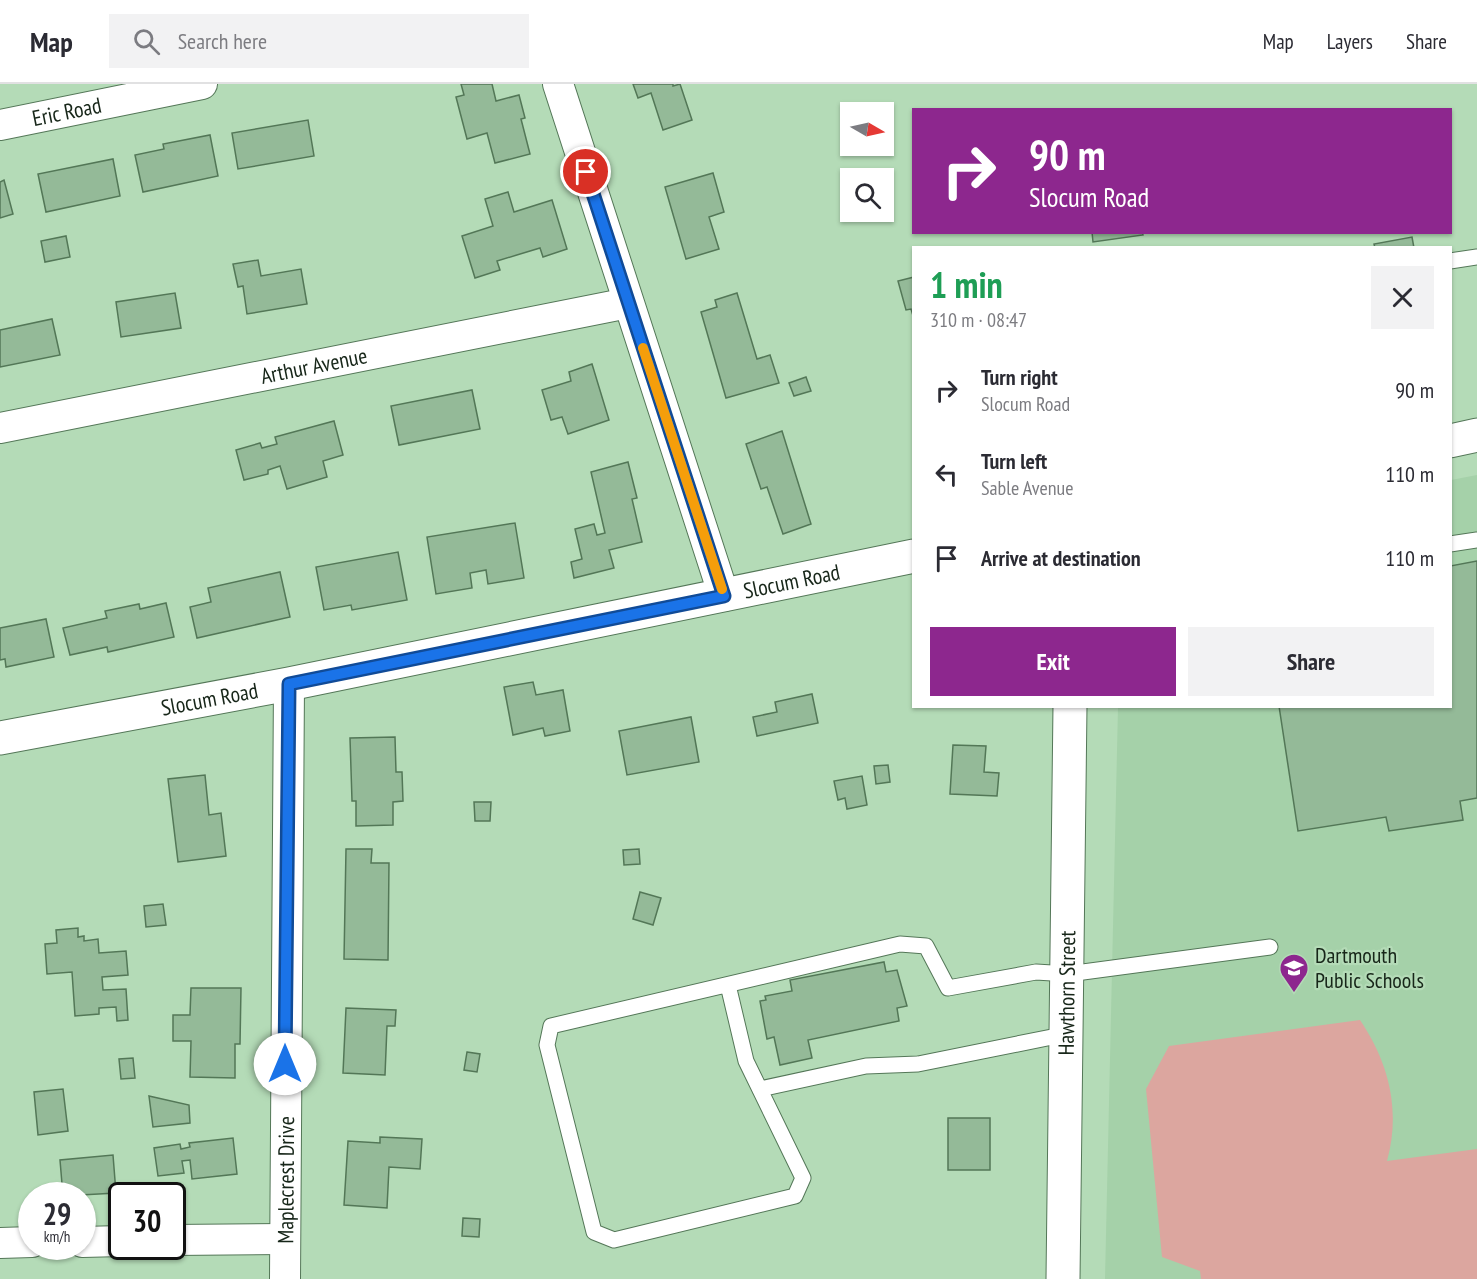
<!DOCTYPE html>
<meta charset="utf-8">
<style>
body{margin:0;font-family:"PT Sans Narrow",sans-serif;background:#f2f2f3;color:#2b2b33;height:100vh;display:flex;flex-direction:column;font-size:22px;white-space:nowrap}
*{box-sizing:border-box;margin:0}
p{font-size:20px;color:#7c7c81}
.icon{flex:none;width:33px;height:33px;fill:none;stroke:currentColor;stroke-width:2;stroke-linecap:round;stroke-linejoin:round}
.map{position:relative;flex:1;overflow:hidden}
.side{position:absolute;left:912px;top:162px;width:540px;height:462px;display:flex;flex-direction:column;background:#fff;border-radius:0px;box-shadow:0 2px 4px #0004}
.side>*{flex:none}
.banner{position:absolute;left:912px;top:24px;width:540px;height:126px;border-radius:0px;box-shadow:0 2px 4px #0004;background:#8d278e;color:#fff;overflow:hidden}
.needle{width:39px;rotate:99deg}
.fabs{position:absolute;left:840px;top:18px;display:grid;gap:12px}
.fabs a{display:grid;place-items:center;width:54px;height:54px;border-radius:0px;background:#fff;box-shadow:0 2px 4px #0004;font-size:30px}
.speed{position:absolute;left:18px;top:1098px;display:flex;gap:12px;font-size:30px;font-weight:700;text-align:center}
.speed>*{display:grid;place-content:center;width:78px;height:78px;border-radius:50%;background:#fff;box-shadow:0 2px 4px #0004;line-height:1}
.speed small{font-size:15px;font-weight:400}
.speed .limit{border:3px solid #111;border-radius:9px;background:#fff;color:#111}
.pin{position:absolute;display:grid;place-items:center;width:51px;height:51px;color:#fff;margin:-26px;border:3px solid #fff;border-radius:50%;box-shadow:0 2px 6px #0007}
.me{position:absolute;width:66px;margin:-33px;rotate:0deg;stroke-linejoin:round;filter:drop-shadow(0 0 4px #0008)}
.turn{display:flex;align-items:center;gap:21px;height:126px;padding:0 18px;font-size:27px}
.turn .icon{width:78px;height:78px;stroke-width:2.5}
.turn b{display:block;font-size:42px;line-height:51px}
.round{display:grid;place-items:center;flex:none;width:63px;height:63px;border-radius:0px;background:#f2f2f3}
.overview{display:flex;align-items:center;justify-content:space-between;height:102px;padding:0 18px}
h1{font-size:36px;font-weight:800;line-height:45px;color:#1e9e55}
.primary-button{display:flex;gap:12px;margin-top:auto;padding:12px 18px}
.primary-button a{flex:1;height:69px;border-radius:0px;background:#8d278e;color:#fff;font-size:24px;font-weight:800;line-height:69px;text-align:center}
.primary-button a+a{background:#f2f2f3;color:#2b2b33}
ul{padding:0;list-style:none}
li{display:flex;align-items:center;gap:18px;height:84px;padding:0 18px}
li div{flex:1}
li b{display:block;font-size:22px}
li em{font-style:normal}
header{display:flex;align-items:center;gap:36px;box-sizing:border-box;height:84px;padding:0 30px;background:#fff;border-bottom:2px solid #e1e1e2}
header strong{font-size:28px}
nav{display:flex;gap:33px;margin-inline-start:auto;font-size:21px}
.search{width:420px;height:54px;background:#f2f2f3;display:flex;align-items:center;gap:15px;box-sizing:border-box;padding:0 21px;border-radius:0px;color:#7c7c81;font-size:22px}
.map>svg:first-child{display:block}
.built{fill:#a5d1a9}
.green{fill:#dca69f}
.building{fill:#94ba98;stroke:#537757;stroke-width:1.5}
.lines{fill:none;stroke-linecap:round;stroke-linejoin:round}
.service-casing{stroke:#547758;stroke-width:17}
.minor-casing{stroke:#547758;stroke-width:32}
.secondary-casing{stroke:#547758;stroke-width:35}
.service{stroke:#fff;stroke-width:15}
.minor{stroke:#fff;stroke-width:30}
.secondary{stroke:#fff;stroke-width:33}
.route-casing{stroke:#114b97;stroke-width:15}
.route{stroke:#1a73e8;stroke-width:10}
.slow{stroke:#f59e0b;stroke-width:10}
.labels{text-anchor:middle;stroke-width:4.5;stroke-linejoin:round;paint-order:stroke}
.street-label{font-size:22px;fill:#172619;stroke:#b4dbb7}
.poi-label{font-size:22px;fill:#172619;stroke:#b4dbb7;text-anchor:start}
</style>
<header>
<strong>Map</strong>
<div class="search"><svg class="icon" aria-label="search" viewBox="0 0 24 24"><circle cx="10" cy="10" r="6"/><path d="M15 15l6 6"/></svg>Search here</div>
<nav><a>Map</a><a>Layers</a><a>Share</a></nav>
</header>
<div class="map">
<svg width="1477" height="1195" viewBox="0 0 1477 1195">
<rect width="100%" height="100%" fill="#b4dbb7"/>
<polygon class="built" points="1477,391 1477,1195 1105,1195 1118,623 1450,622 1451,396"/>
<path class="green" d="M 1360,936 C 1389,979 1401,1026 1387,1077 L 1477,1065 L 1477,1195 L 1201,1195 L 1200,1187 L 1162,1173 L 1146,1005 L 1169,962 Z"/>
<g class="building">
<polygon points="461,0 492,0 496,17 519,11 525,34 521,35 530,70 495,79 487,49 467,55 456,13 464,11"/>
<polygon points="633,0 673,0 673,2 680,0 692,36 663,46 651,9 638,14"/>
<polygon points="308,36 314,72 238,85 232,49"/>
<polygon points="210,51 218,92 143,108 135,71 164,65 163,60"/>
<polygon points="113,75 120,112 46,128 38,90"/>
<polygon points="713,89 724,128 709,133 719,165 686,175 665,103"/>
<polygon points="4,96 13,130 0,134 0,98"/>
<polygon points="508,108 514,128 552,116 567,165 543,173 540,164 497,177 500,186 475,194 462,152 493,142 485,115"/>
<polygon points="1092,148 1142,148 1143,151 1093,158"/>
<polygon points="66,152 70,173 45,178 41,157"/>
<polygon points="1412,153 1414,164 1375,164 1374,160"/>
<polygon points="258,176 261,192 301,185 307,220 247,230 243,202 238,203 233,180"/>
<polygon points="914,193 914,235 911,225 906,226 898,197"/>
<polygon points="175,209 181,244 121,253 116,218"/>
<polygon points="737,209 757,275 770,271 779,299 726,314 701,228 717,223 715,216"/>
<polygon points="52,235 60,271 0,283 0,246"/>
<polygon points="592,280 609,336 568,350 562,333 551,336 542,306 571,297 569,288"/>
<polygon points="806,293 811,307 794,312 789,299"/>
<polygon points="472,306 480,345 399,361 391,322"/>
<polygon points="334,337 343,371 323,377 327,393 287,405 280,382 268,386 268,390 244,396 236,366 260,359 262,364 277,360 275,353"/>
<polygon points="782,347 811,440 783,450 767,403 761,405 746,360"/>
<polygon points="628,378 637,414 632,415 642,458 609,466 614,484 574,494 571,478 582,475 575,445 594,440 597,451 605,449 591,388"/>
<polygon points="515,439 524,494 488,500 486,486 470,489 472,504 436,510 427,453"/>
<polygon points="398,468 407,516 352,526 351,521 324,526 316,483"/>
<polygon points="1477,477 1477,714 1460,717 1463,736 1389,747 1386,733 1298,747 1279,622 1450,622 1450,482"/>
<polygon points="280,488 290,533 197,554 190,523 211,518 208,504"/>
<polygon points="166,519 174,553 108,568 107,563 70,571 63,544 107,534 105,527 139,520 140,525"/>
<polygon points="46,535 54,573 6,583 5,575 0,576 0,544"/>
<polygon points="533,598 536,611 563,606 570,647 545,652 543,644 513,651 504,603"/>
<polygon points="812,610 818,639 757,652 753,633 777,628 775,618"/>
<polygon points="691,633 699,678 627,691 619,647"/>
<polygon points="395,653 396,688 402,688 403,717 393,718 393,741 356,742 356,717 352,717 350,654"/>
<polygon points="953,661 986,662 984,688 999,689 997,712 950,710"/>
<polygon points="888,681 890,698 876,700 874,682"/>
<polygon points="205,691 209,731 221,729 226,772 178,778 168,695"/>
<polygon points="862,692 867,721 847,725 845,714 838,716 834,697"/>
<polygon points="474,718 491,718 490,737 475,737"/>
<polygon points="346,765 372,765 371,779 389,779 388,876 344,875"/>
<polygon points="639,765 640,780 624,781 623,766"/>
<polygon points="640,808 661,814 653,841 633,835"/>
<polygon points="163,820 166,841 146,843 144,822"/>
<polygon points="78,844 78,853 84,852 84,857 98,855 99,869 126,867 128,891 102,893 103,906 126,905 128,936 117,937 116,923 99,924 99,930 75,932 72,888 47,890 45,860 57,859 56,846"/>
<polygon points="884,878 886,888 897,886 907,922 897,924 899,937 808,956 812,974 780,981 774,953 767,955 760,917 766,916 765,912 792,907 790,896"/>
<polygon points="191,904 241,904 240,960 235,960 235,994 190,993 191,957 173,957 173,931 190,931"/>
<polygon points="346,924 396,926 395,942 387,942 385,991 343,989"/>
<polygon points="467,968 480,970 477,988 464,986"/>
<polygon points="133,974 135,994 121,995 119,975"/>
<polygon points="63,1005 68,1047 38,1051 34,1008"/>
<polygon points="149,1012 189,1021 190,1039 153,1043"/>
<rect x="948" y="1034" width="42" height="52"/>
<polygon points="380,1053 422,1055 420,1085 389,1083 387,1124 344,1121 348,1057 380,1059"/>
<polygon points="233,1054 237,1090 192,1095 190,1076 182,1077 184,1089 158,1092 154,1064 180,1060 181,1065 190,1063 189,1059"/>
<polygon points="113,1071 116,1109 63,1112 60,1076"/>
<polygon points="463,1134 480,1135 479,1153 462,1152"/>
</g>
<g class="lines">
<g class="service-casing">
<g id="service">
<polyline points="1450,177 1477,173"/>
<polyline points="1450,460 1477,456"/>
<polyline points="728,901 746,977 803,1094 795,1112 614,1156 594,1148 547,961 551,942 900,860 926,862 948,904 1036,888 1068,890 1270,863"/>
<polyline points="760,1005 866,982 918,980 1067,950"/>
</g>
</g>
<g class="minor-casing">
<g id="minor">
<polyline points="558,0 724,512"/>
<path id="s1" d="M 0,41 L 202,0"/>
<path id="s2" d="M 0,344 L 628,219"/>
<polyline points="172,1156 284,1155"/>
<polyline points="82,1158 122,1157"/>
<polyline points="0,1159 32,1158"/>
<path id="s3" d="M 285,1195 L 289,600"/>
</g>
</g>
<g class="secondary-casing">
<g id="secondary">
<polyline points="1450,357 1477,351"/>
<path id="s4" d="M 0,654 L 289,600 L 914,472"/>
<path id="s5" d="M 1063,1195 L 1070,622"/>
</g>
</g>
<use href="#service" class="service"/>
<use href="#minor" class="minor"/>
<use href="#secondary" class="secondary"/>
</g>
<g class="lines">
<g class="route-casing">
<polyline id="route" points="285,980 289,600 724,512 586,88"/>
</g>
<use href="#route" class="route"/>
<polyline class="slow" points="643,264 722,505"/>
</g>
<defs>
<g id="school-pin" transform="scale(1.5)"><path d="M0 17L-7.5 6A9.5 9.5 0 1 1 7.5 6Z" fill="#8d278e" stroke="#b4dbb7"/><path d="M0-5L7-2L0 1L-7-2ZM-4 1L0 2.5L4 1V4Q0 6-4 4Z" fill="#fff"/></g>
</defs>
<g fill-rule="evenodd">
<use href="#school-pin" x="1294" y="884"/>
</g>
<g class="labels">
<g class="street-label">
<text dy="8" stroke="none"><textPath href="#s1" startOffset="68">Eric Road</textPath></text>
<text dy="8" stroke="none"><textPath href="#s2" startOffset="320">Arthur Avenue</textPath></text>
<text dy="8" stroke="none"><textPath href="#s4" startOffset="807">Slocum Road</textPath></text>
<text dy="8" stroke="none"><textPath href="#s4" startOffset="213">Slocum Road</textPath></text>
<text dy="8" stroke="none"><textPath href="#s5" startOffset="286">Hawthorn Street</textPath></text>
<text dy="8" stroke="none"><textPath href="#s3" startOffset="99">Maplecrest Drive</textPath></text>
</g>
<g class="poi-label">
<text x="1315" y="879">Dartmouth<tspan x="1315" dy="25">Public Schools</tspan></text>
</g>
</g>
</svg>
<div class="fabs">
<a><svg class="needle" viewBox="-14 -14 28 28"><path d="M0-13l5 13h-10z" fill="#e53935"/><path d="M0 13l5-13h-10z" fill="#7c7c81"/></svg></a>
<a><svg class="icon" aria-label="search" viewBox="0 0 24 24"><circle cx="10" cy="10" r="6"/><path d="M15 15l6 6"/></svg></a>
</div>
<div class="speed"><div>29<small>km/h</small></div><div class="limit">30</div></div>
<div class="pin" style="left:586px;top:88px;background:#d93025"><svg class="icon" aria-label="arrive" viewBox="0 0 24 24"><path d="M6 21V4h12l-3 4 3 4H6"/></svg></div>
<svg class="me" style="left:285px;top:980px" viewBox="-20 -20 40 40"><circle r="19" fill="#fff"/><path d="M0-13L10 11 0 6-10 11z" fill="#1a73e8"/></svg>
<div class="banner">
<div class="turn"><svg class="icon" aria-label="right" viewBox="0 0 24 24"><path d="M7 20v-9h11M14 6l5 5-5 5"/></svg><div><b>90 m</b>Slocum Road</div></div>
</div>
<section class="side">
<div class="overview"><div><h1>1 min</h1><p>310 m · 08:47</p></div><a class="round"><svg class="icon" aria-label="close" viewBox="0 0 24 24"><path d="M6 6l12 12M18 6L6 18"/></svg></a></div>
<ul>
<li><svg class="icon" aria-label="right" viewBox="0 0 24 24"><path d="M7 20v-9h11M14 6l5 5-5 5"/></svg><div><b>Turn right</b><p>Slocum Road</p></div><em>90 m</em></li>
<li><svg class="icon" aria-label="left" viewBox="0 0 24 24"><path d="M17 20v-9H6M10 6l-5 5 5 5"/></svg><div><b>Turn left</b><p>Sable Avenue</p></div><em>110 m</em></li>
<li><svg class="icon" aria-label="arrive" viewBox="0 0 24 24"><path d="M6 21V4h12l-3 4 3 4H6"/></svg><div><b>Arrive at destination</b></div><em>110 m</em></li>
</ul>
<div class="primary-button"><a>Exit</a><a>Share</a></div>
</section>
</div>
